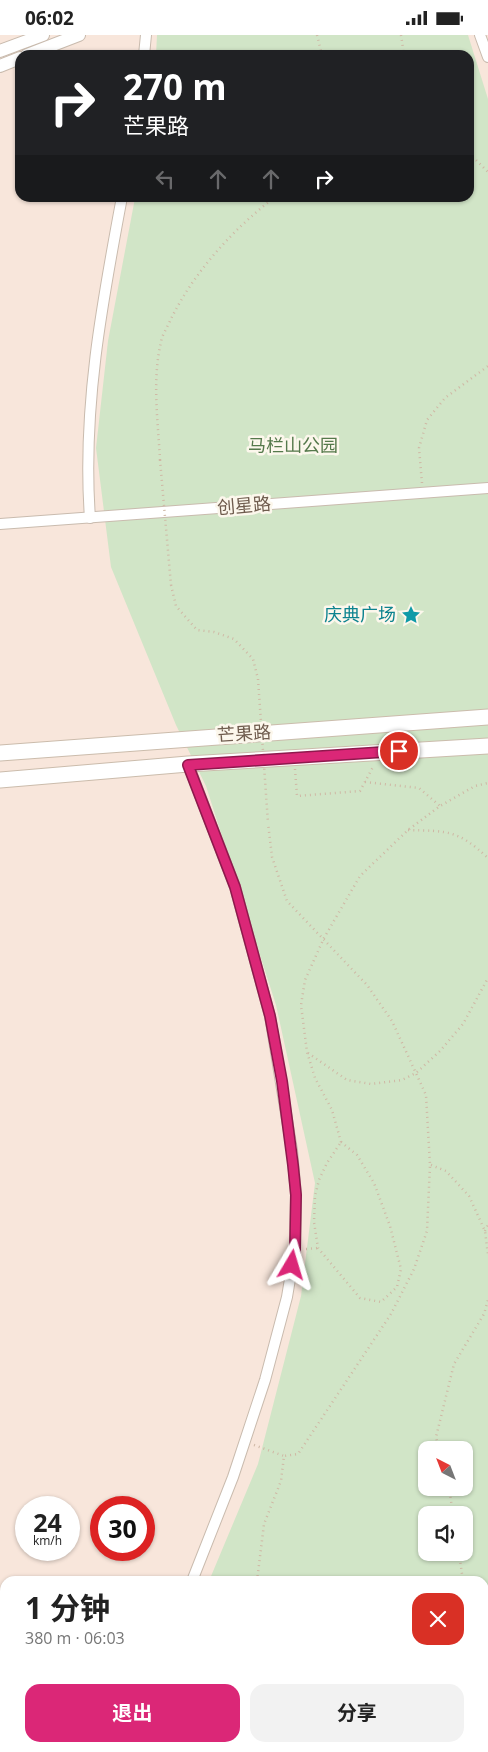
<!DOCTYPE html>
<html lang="zh">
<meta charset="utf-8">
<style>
body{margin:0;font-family:"Open Sans","Noto Sans SC",sans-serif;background:#f2f2f2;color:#222;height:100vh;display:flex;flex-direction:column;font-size:19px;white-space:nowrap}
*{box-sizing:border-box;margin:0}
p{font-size:16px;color:#767676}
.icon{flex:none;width:28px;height:28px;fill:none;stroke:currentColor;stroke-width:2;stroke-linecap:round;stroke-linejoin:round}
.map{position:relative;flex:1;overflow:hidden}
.sheet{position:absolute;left:0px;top:1541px;width:489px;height:176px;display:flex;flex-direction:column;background:#fff;border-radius:15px 15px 0 0;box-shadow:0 1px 4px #0004}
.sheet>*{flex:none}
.top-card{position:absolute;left:15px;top:15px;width:459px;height:152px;border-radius:15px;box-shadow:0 1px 4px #0004;background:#202124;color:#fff;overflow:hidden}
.needle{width:32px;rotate:318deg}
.tools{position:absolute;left:418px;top:1406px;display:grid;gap:10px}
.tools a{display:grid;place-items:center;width:55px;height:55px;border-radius:10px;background:#fff;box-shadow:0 1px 4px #0004;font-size:25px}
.speed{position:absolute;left:15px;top:1461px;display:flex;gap:10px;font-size:25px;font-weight:700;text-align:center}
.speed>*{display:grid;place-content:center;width:65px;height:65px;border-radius:50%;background:#fff;box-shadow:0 1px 4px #0004;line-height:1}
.speed small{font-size:12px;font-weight:400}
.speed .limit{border:8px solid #d22;background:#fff;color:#111}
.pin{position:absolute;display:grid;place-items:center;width:42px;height:42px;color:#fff;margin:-21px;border:2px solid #fff;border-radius:50%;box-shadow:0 1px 5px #0007}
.me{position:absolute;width:55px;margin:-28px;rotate:7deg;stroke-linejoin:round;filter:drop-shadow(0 0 4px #0008)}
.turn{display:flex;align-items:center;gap:18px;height:105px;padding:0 25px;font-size:22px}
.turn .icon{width:65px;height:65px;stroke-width:2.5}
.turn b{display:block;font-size:35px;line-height:42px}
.lanes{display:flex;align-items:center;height:48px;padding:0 25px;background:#0003;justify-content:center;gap:25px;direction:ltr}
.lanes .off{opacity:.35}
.round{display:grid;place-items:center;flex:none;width:52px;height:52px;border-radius:15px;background:#f2f2f2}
.head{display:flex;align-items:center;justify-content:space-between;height:85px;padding:0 25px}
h1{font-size:30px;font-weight:700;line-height:38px}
.primary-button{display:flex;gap:10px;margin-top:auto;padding:10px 25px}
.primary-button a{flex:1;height:58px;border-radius:15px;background:#db2777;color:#fff;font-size:20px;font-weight:700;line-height:58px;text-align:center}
.primary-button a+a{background:#f2f2f2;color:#222}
.status{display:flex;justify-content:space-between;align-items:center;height:35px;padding:0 25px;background:#fff;direction:ltr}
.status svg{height:14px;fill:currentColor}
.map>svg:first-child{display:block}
.commercial{fill:#f8e6db;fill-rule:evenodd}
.green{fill:#d1e5c7;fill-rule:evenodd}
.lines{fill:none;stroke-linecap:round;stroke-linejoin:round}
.minor-casing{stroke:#c9bbae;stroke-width:12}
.tertiary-casing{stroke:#c9bbae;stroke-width:14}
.secondary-casing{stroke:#cbbcac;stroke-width:17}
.primary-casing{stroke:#d7d1cd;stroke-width:18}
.path{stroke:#cfb8a5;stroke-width:2.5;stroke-dasharray:1 4;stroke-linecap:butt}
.minor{stroke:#fff;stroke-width:10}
.tertiary{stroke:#fff;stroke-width:12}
.secondary{stroke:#fff;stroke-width:15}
.primary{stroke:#efd9a7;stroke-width:16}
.path-bridge{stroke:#cfb8a5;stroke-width:2.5;stroke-dasharray:1 4;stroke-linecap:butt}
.route-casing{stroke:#8e194d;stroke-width:12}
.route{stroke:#db2777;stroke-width:9}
.labels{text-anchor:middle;stroke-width:5;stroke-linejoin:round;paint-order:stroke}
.park-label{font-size:18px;fill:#55794b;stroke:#fcf7ec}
.street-label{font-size:18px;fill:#6f5c4e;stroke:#fcf7ec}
.culture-label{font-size:18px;fill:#0d838f;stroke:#fcf7ec;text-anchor:end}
</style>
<div class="status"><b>06:02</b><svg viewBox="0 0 49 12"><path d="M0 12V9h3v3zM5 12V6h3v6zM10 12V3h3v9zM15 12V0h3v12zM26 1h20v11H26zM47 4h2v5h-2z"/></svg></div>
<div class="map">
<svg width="488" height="1717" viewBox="0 0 488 1717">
<rect width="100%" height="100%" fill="#f9f3e6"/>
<path class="commercial" d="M 0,0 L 488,0 L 488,1717 L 0,1717 ZM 20,20 L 469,20 L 469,162 L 20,162 ZM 426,1415 L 464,1415 L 464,1452 L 426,1452 ZM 26,1472 L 69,1472 L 69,1515 L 26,1515 ZM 101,1472 L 144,1472 L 144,1515 L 101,1515 ZM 426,1480 L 464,1480 L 464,1518 L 426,1518 ZM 5,1546 L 484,1546 L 484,1712 L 5,1712 Z"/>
<g class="green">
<path d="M 157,0 L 468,0 L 488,64 L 488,1644 L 484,1648 L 484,1546 L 209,1546 L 258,1429 L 301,1261 L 315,1148 L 276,970 L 206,751 L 176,690 L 111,532 L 96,413 L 108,306 L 135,163 L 469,162 L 469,20 L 156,20 ZM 426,1415 L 464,1415 L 464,1452 L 426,1452 ZM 426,1480 L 464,1480 L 464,1518 L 426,1518 Z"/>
<polygon points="130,1712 422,1713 417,1717 127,1717"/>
</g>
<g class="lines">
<g class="minor-casing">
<g id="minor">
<polyline points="480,0 488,22"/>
<polyline points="144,20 146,0"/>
<path d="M 90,483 C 82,375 102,268 122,162"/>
<polyline points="0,489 488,453"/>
<polyline points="188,729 235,852 270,981 292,1115 296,1160 295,1214 287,1262 265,1345 233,1442 192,1546"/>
<polyline points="0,1633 5,1634"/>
<polyline points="267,1712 275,1717"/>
<polyline points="110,1717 113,1712"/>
</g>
</g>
<g class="tertiary-casing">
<g id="tertiary">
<polyline points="0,16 43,0"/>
<polyline points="27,20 79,0"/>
<polyline points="0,31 20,23"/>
</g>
</g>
<g class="secondary-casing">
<g id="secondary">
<polyline points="0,718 488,682"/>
<polyline points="0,745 188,729 488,711"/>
</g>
</g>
<g class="primary-casing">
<g id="primary">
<polyline points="484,1688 488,1684"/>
<polyline points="451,1717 456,1712"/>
<polyline points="486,1717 488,1715"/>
</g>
</g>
<g class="path">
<polyline points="317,0 322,20"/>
<polyline points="401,0 404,20"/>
<polyline points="469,118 488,137"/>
<path d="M 160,425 C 158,386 152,345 161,307 C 162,300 167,293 170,286 C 193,238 233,194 275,162"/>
<polyline points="422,448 419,413 427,385 445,363 488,331"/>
<polyline points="171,550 176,571 197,595 214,597 234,604 253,624 258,644"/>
<polyline points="295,734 297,761 360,756 373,732"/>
<polyline points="365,747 419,753 440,771"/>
<path d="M 408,795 C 448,796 458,795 488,823"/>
<polyline points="308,1018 347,1045 371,1049 402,1045 416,1038 440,1016 463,989 488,943"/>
<polyline points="341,1107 332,1075 315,1043 307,1017 301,970 305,945 324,903 360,841 408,795 440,771 475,751 488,748"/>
<polygon points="341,1107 357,1120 374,1148 390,1191 401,1234 397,1252 381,1267 360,1263 318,1213 314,1187 315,1161 319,1145 327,1128"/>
<polyline points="431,1130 446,1136 469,1161 485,1196 488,1220"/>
<polyline points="485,1196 488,1190"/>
<polyline points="306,1214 318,1213"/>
<polyline points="254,1410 284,1421"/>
<polyline points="439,1415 436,1402 454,1329 484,1279 488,1265"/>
<polyline points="449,1452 453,1480"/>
<polyline points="459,1518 463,1546"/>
<polyline points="257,1546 264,1489 281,1446 284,1421 298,1419 391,1279 414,1234 427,1196 430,1130 426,1060 392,986 367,950 287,866 272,822 268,788"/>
<polyline points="154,1712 159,1717"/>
<polyline points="409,1712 410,1717"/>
<polyline points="233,1717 235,1712"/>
</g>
<use href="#minor" class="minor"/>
<use href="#tertiary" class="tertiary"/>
<use href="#secondary" class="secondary"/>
<use href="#primary" class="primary"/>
<g class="path-bridge">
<polyline points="160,425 171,550"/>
<polyline points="258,644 268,788"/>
</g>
</g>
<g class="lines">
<g class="route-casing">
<polyline id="route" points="292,1230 295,1214 296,1160 293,1130 282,1046 270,981 235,852 188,730 399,716"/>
</g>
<use href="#route" class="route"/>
</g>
<defs>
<g id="sight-bare" transform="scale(1.5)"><path d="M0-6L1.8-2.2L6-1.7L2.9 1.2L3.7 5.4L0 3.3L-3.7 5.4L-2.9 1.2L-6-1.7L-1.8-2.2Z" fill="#0f9aa8" stroke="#fcf7ec" stroke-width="2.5" paint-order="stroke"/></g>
</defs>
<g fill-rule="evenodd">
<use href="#sight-bare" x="411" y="580"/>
</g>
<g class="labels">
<g class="park-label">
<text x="293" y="417">马栏山公园</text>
</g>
<g class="street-label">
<text transform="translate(244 471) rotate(-5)" y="6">创星路</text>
<text transform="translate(244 699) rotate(-4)" y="6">芒果路</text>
</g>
<g class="culture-label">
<text x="396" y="586">庆典广场</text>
</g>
</g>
</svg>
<div class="tools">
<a><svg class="needle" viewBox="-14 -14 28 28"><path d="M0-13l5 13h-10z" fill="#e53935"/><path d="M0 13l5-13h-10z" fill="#767676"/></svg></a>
<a><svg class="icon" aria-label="sound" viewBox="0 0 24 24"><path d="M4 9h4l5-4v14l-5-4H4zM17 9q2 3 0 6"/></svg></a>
</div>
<div class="speed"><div>24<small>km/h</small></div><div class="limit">30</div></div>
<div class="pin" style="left:399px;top:716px;background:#d93025"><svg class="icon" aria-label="arrive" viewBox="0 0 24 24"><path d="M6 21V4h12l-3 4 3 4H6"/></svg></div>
<svg class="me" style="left:292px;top:1230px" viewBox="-20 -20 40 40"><path d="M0-17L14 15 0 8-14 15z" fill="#db2777" stroke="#fff" stroke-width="4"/></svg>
<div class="top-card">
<div class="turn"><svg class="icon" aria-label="right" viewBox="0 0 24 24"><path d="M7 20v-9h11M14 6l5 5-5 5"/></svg><div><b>270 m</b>芒果路</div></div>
<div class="lanes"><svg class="icon off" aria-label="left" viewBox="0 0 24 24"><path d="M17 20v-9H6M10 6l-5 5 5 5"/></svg><svg class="icon off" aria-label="ahead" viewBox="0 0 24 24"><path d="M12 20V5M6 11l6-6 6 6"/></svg><svg class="icon off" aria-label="ahead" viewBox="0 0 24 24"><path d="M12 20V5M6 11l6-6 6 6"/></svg><svg class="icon" aria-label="right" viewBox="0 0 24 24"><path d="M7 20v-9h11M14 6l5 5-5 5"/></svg></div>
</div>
<section class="sheet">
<div class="head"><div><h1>1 分钟</h1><p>380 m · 06:03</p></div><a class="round" style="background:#d93025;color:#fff"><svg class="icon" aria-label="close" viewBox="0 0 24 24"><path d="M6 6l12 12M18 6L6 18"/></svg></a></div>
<div class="primary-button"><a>退出</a><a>分享</a></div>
</section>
</div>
